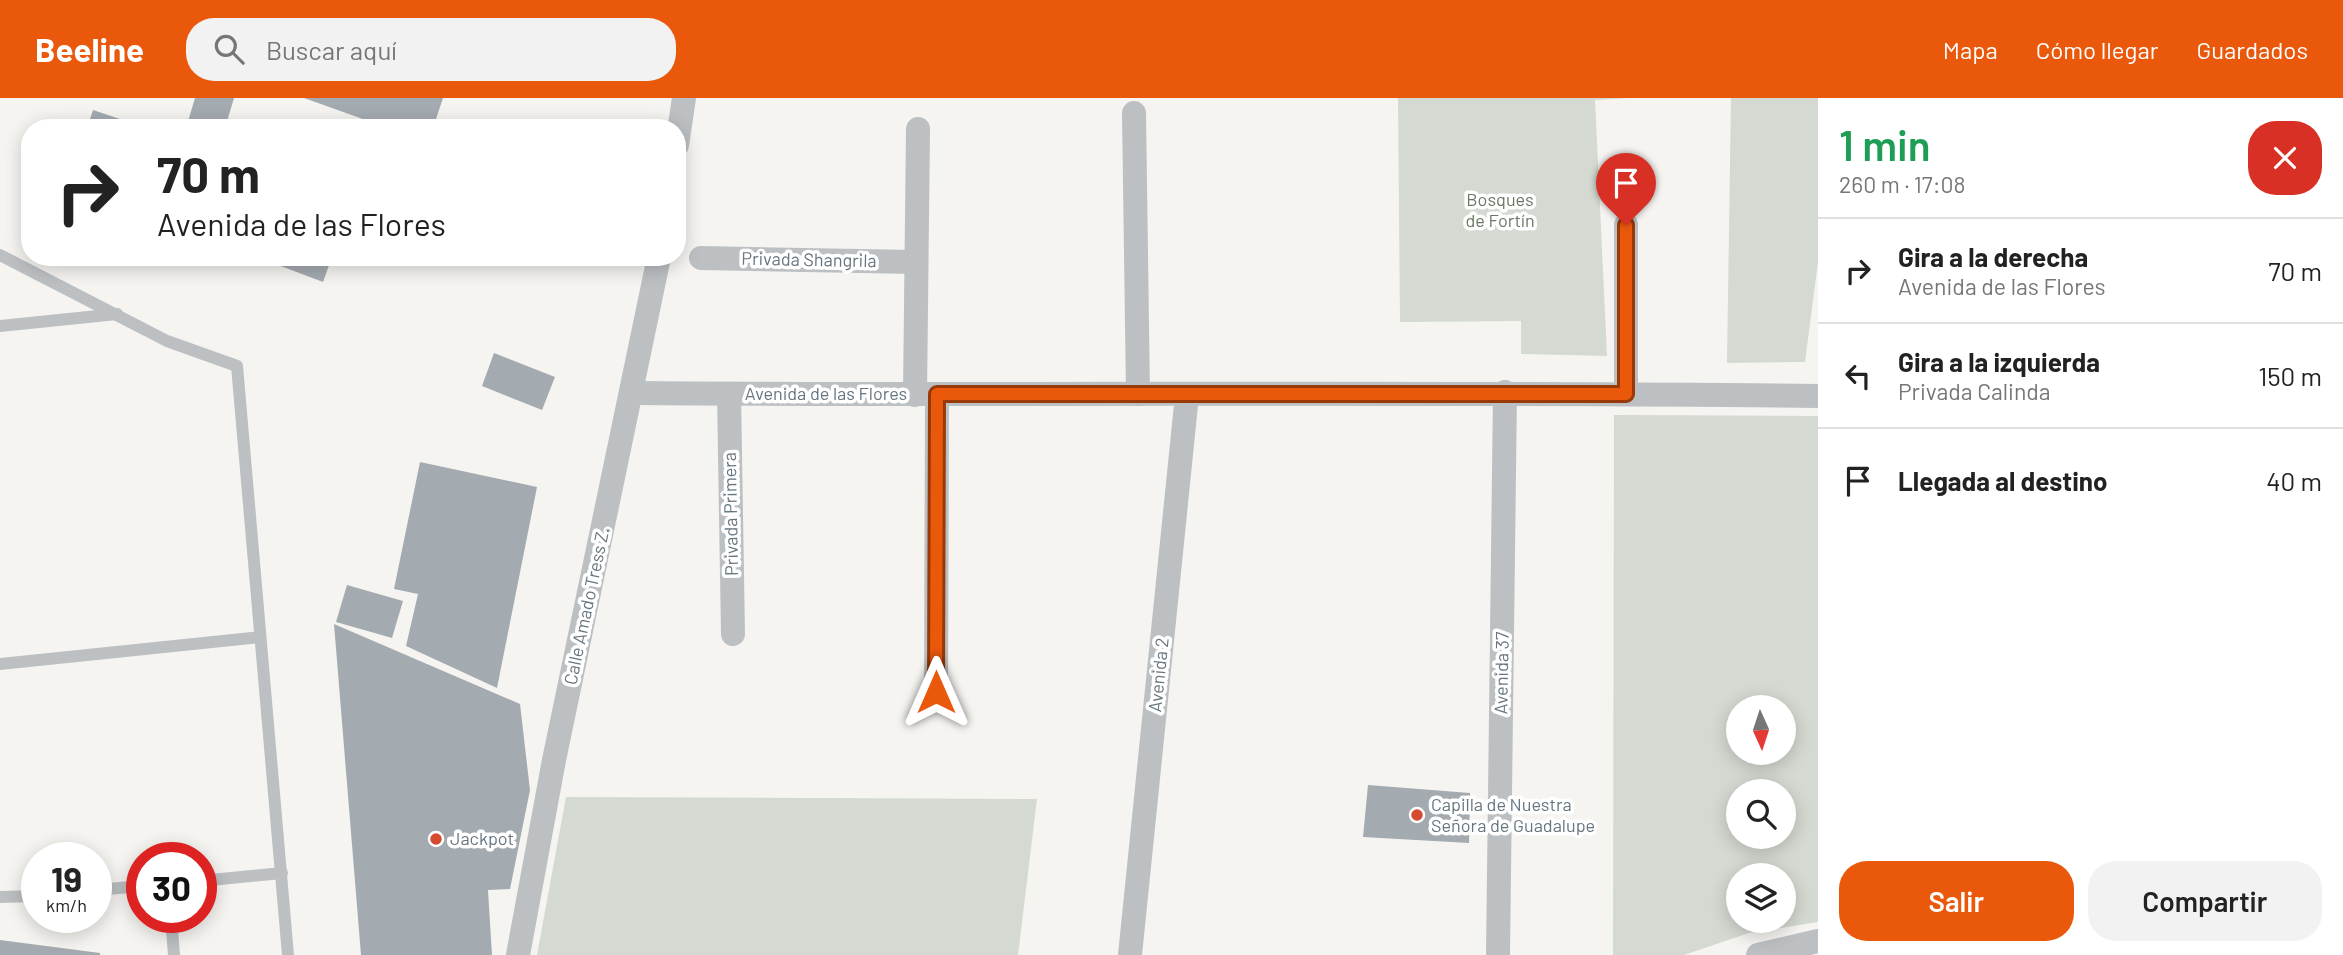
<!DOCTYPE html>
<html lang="es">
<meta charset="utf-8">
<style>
body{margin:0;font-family:Barlow,sans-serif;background:#f2f2f2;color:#222;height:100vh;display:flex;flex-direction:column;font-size:26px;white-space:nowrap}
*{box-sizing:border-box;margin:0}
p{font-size:23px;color:#767676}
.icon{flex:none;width:38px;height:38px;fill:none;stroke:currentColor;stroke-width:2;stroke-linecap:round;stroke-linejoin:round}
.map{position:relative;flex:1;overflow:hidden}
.details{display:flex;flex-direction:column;background:#fff;width:525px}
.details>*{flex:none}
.hud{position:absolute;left:21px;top:21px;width:665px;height:147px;border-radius:28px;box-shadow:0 4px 18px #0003;background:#fff;color:#222;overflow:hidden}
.needle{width:46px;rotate:177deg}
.controls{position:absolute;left:1726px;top:597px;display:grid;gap:14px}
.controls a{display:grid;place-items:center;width:70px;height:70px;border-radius:50%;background:#fff;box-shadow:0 4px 18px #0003;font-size:35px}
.speed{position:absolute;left:21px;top:744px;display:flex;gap:14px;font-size:35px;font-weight:700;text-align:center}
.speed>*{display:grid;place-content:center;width:91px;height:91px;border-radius:50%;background:#fff;box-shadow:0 4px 18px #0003;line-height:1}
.speed small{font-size:18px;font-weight:400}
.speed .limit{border:10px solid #d22;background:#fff;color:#111}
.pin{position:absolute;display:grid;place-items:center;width:60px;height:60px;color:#fff;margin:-72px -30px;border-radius:50% 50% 50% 0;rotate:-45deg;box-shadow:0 0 7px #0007}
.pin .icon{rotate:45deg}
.me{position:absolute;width:77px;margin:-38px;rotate:0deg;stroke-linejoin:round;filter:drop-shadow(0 0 5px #0008)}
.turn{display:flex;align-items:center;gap:24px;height:147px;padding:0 21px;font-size:32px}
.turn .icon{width:91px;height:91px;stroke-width:2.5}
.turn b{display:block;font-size:49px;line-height:60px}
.round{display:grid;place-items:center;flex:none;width:74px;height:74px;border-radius:28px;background:#f2f2f2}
.overview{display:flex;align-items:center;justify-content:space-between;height:119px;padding:0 21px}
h1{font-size:42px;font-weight:600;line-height:52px;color:#1e9e55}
.button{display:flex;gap:14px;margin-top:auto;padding:14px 21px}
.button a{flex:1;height:80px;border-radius:28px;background:#ea580c;color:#fff;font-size:28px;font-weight:600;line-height:80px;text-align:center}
.button a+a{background:#f2f2f2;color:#222}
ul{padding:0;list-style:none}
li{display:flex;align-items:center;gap:21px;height:105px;padding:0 21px;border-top:2px solid #e0e0e0}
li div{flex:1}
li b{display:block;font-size:26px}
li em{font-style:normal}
header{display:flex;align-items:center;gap:42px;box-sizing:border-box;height:98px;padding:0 35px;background:#ea580c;color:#fff}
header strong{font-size:33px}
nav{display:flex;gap:38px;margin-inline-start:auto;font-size:24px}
.search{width:490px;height:63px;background:#f2f2f2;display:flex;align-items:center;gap:18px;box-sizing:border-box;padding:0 24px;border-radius:28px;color:#767676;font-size:26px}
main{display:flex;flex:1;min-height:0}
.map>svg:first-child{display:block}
.green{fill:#d4d9d1;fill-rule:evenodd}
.building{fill:#a4abb0}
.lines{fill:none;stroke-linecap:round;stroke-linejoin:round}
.service{stroke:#bcc0c3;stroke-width:12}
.minor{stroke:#bcc0c3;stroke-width:24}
.route-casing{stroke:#983908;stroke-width:18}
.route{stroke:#ea580c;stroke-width:12}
.poi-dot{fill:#d64a30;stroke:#fff;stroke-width:2.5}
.labels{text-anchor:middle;stroke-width:7;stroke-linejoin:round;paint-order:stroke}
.park-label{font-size:18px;fill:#6a7864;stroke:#fff}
.street-label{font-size:18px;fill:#667680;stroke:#fff}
.poi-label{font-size:18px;fill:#667680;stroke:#fff;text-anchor:start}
</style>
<header>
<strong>Beeline</strong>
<div class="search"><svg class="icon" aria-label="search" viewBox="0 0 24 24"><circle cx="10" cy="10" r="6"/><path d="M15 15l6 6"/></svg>Buscar aquí</div>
<nav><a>Mapa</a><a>Cómo llegar</a><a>Guardados</a></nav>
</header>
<main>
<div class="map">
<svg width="1818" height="857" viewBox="0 0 1818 857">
<rect width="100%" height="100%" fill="#f5f4f1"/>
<g class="green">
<polygon points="1398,0 1630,0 1595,2 1607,258 1521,256 1521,223 1400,224"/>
<polygon points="1731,0 1818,0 1818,164 1805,264 1727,265"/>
<path d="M 1614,317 L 1818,318 L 1818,824 L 1749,835 L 1684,857 L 1613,857 ZM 1738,609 L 1783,609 L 1783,654 L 1738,654 ZM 1738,693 L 1783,693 L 1783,738 L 1738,738 ZM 1738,777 L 1783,777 L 1783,822 L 1738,822 Z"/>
<polygon points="566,699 1037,701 1018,857 537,857"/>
</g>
<g class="building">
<polygon points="195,0 234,0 225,30 186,30"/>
<polygon points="304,0 443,0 433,30 388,30"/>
<polygon points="93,12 138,27 137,30 87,30"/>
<polygon points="178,159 197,159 195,166"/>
<polygon points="257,159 332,159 323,184"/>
<polygon points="494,255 555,279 542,312 482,288"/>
<polygon points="420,364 537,389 497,590 406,548 418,496 394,491"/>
<polygon points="347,487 403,503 392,540 336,524"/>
<polygon points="334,526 520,606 530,692 510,791 488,792 492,857 361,857"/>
<polygon points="1368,687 1470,695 1469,745 1363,739"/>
<polygon points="0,842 100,855 100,857 0,857"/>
</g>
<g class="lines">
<g class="service">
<polyline points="0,157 167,243 237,268 288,857"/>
<polyline points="0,228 117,216"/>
<polyline points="0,566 260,539"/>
<polyline points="201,783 282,775"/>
<polyline points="96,792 142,788"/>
<polyline points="0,799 37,798"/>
<polyline points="171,819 174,857"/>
</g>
<g class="minor">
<polyline points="1134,15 1138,296"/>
<polyline points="677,47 684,0"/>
<polyline points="1626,127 1626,295"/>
<polyline points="701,160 916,164"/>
<path d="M 632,295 C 1027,298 1423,293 1818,298"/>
<polyline points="729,296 733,536"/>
<polyline points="915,297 918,31"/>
<polyline points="936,595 937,296"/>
<polyline points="518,857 554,662 659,159"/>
<polyline points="1130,857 1187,297"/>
<polyline points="1498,857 1505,294"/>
<polyline points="1758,857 1818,843"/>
</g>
</g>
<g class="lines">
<g class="route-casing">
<polyline id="route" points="936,594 937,296 1626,296 1626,127"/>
</g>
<use href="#route" class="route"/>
</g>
<g class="poi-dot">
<circle cx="1417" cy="717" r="7"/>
<circle cx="436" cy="741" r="7"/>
</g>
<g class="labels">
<g class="park-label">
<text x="1500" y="108">Bosques<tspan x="1500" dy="21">de Fortín</tspan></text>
</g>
<g class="street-label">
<text transform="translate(809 162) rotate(1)" y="6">Privada Shangrila</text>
<text x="826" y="302">Avenida de las Flores</text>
<text transform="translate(731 416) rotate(-91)" y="6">Privada Primera</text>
<text transform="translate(587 508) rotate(-78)" y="6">Calle Amado Tress Z.</text>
<text transform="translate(1502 575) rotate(-89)" y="6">Avenida 37</text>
<text transform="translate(1159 577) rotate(-84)" y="6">Avenida 2</text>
</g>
<g class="poi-label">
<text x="1431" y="713">Capilla de Nuestra<tspan x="1431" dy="21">Señora de Guadalupe</tspan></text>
<text x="450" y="747">Jackpot</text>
</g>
</g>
</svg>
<div class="controls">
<a><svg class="needle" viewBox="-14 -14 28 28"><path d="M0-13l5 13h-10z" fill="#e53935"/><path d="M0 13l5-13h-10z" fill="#767676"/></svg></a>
<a><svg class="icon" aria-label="search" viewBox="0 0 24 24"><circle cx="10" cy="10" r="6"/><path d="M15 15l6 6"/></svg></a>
<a><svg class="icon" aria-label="layers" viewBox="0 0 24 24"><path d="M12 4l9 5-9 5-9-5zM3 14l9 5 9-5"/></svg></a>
</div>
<div class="speed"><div>19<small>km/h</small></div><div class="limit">30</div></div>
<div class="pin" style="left:1626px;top:127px;background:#d93025"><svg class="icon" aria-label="arrive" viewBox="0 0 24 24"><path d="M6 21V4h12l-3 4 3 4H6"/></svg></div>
<svg class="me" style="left:936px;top:594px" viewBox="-20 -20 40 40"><path d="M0-17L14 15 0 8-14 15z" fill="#ea580c" stroke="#fff" stroke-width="4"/></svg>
<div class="hud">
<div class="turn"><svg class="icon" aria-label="right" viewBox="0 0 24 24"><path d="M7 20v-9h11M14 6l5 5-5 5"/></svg><div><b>70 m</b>Avenida de las Flores</div></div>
</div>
</div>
<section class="details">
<div class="overview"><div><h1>1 min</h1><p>260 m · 17:08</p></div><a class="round" style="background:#d93025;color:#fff"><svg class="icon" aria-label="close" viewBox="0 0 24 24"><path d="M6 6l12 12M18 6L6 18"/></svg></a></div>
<ul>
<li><svg class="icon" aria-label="right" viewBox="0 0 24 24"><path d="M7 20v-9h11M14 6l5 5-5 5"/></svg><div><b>Gira a la derecha</b><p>Avenida de las Flores</p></div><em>70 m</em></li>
<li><svg class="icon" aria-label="left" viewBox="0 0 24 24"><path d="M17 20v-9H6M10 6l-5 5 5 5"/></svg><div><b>Gira a la izquierda</b><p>Privada Calinda</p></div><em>150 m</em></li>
<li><svg class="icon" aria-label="arrive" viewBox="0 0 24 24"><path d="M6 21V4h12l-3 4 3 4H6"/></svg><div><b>Llegada al destino</b></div><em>40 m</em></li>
</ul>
<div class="button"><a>Salir</a><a>Compartir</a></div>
</section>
</main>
